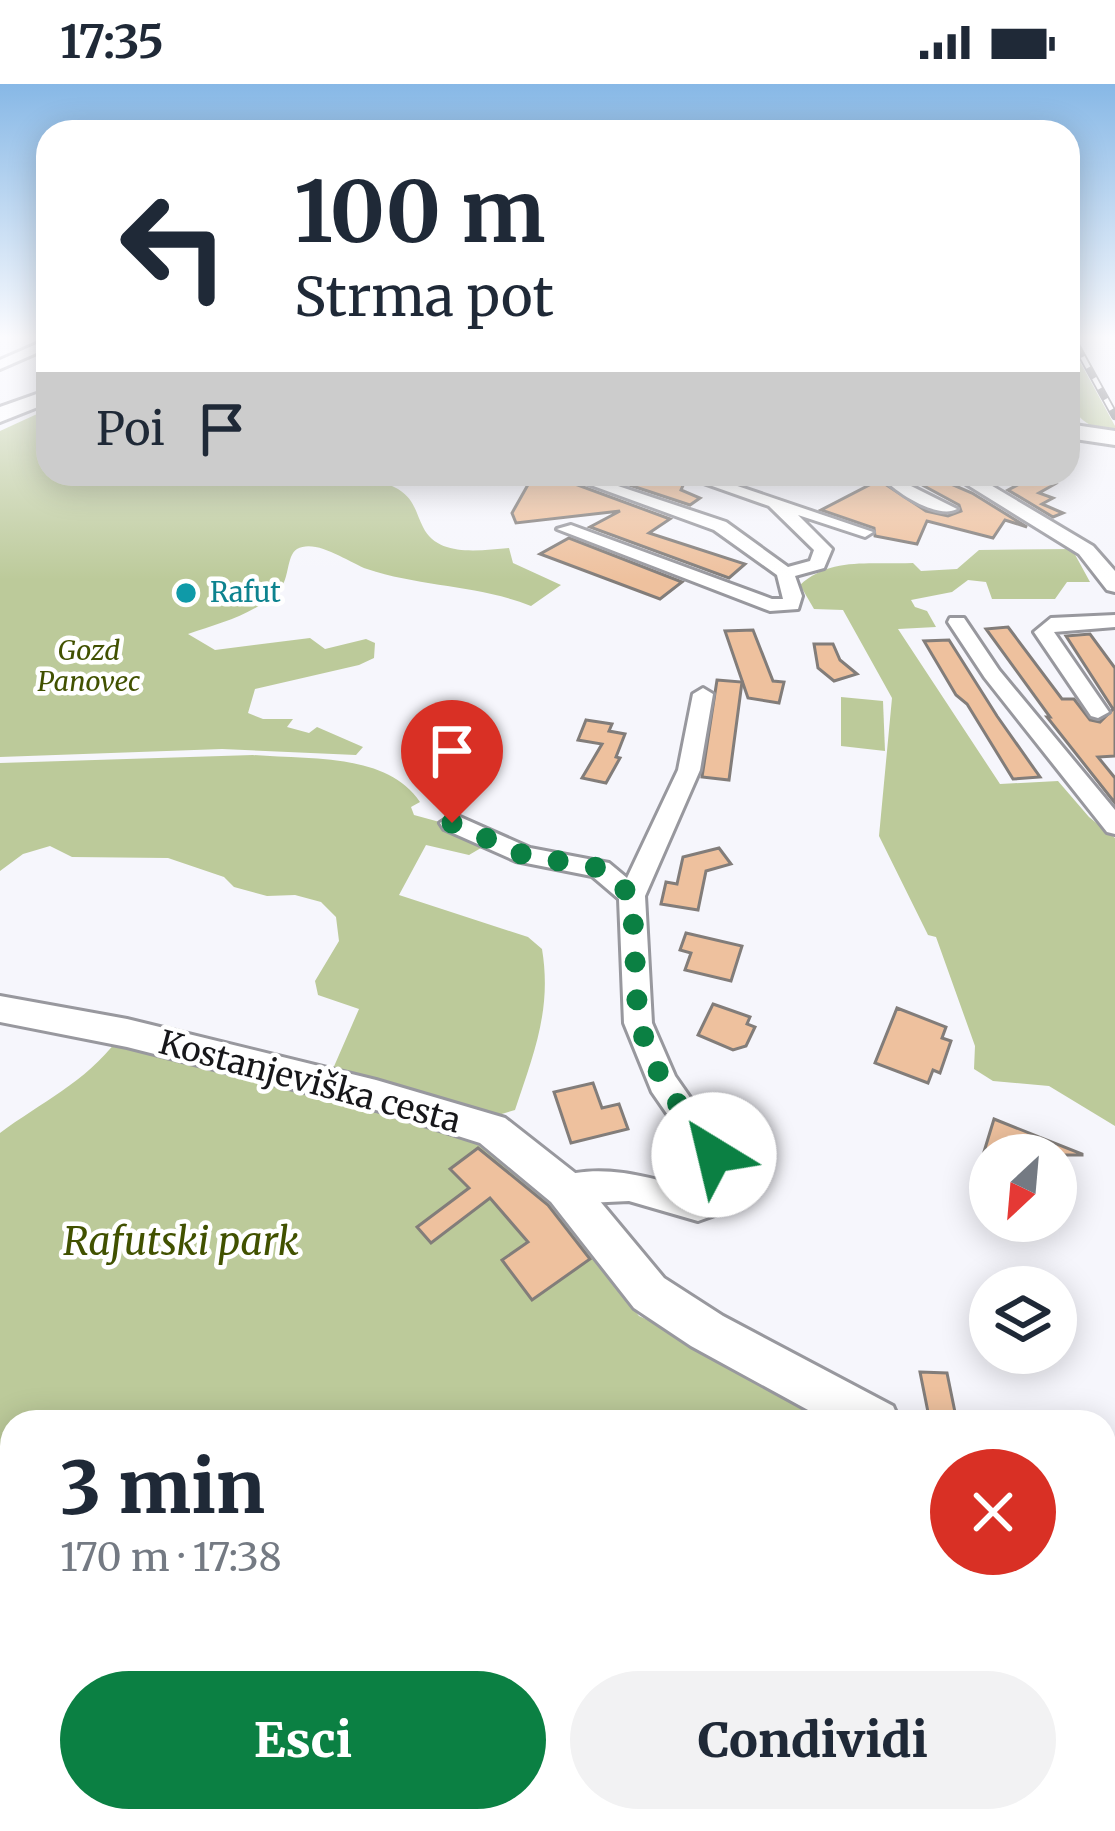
<!DOCTYPE html>
<html lang="it">
<meta charset="utf-8">
<style>
body{margin:0;font-family:Merriweather,serif;background:#f2f2f3;color:#1f2937;height:100vh;display:flex;flex-direction:column;font-size:45px;white-space:nowrap}
*{box-sizing:border-box;margin:0}
p{font-size:39px;color:#747a83}
.icon{flex:none;width:66px;height:66px;fill:none;stroke:currentColor;stroke-width:2;stroke-linecap:round;stroke-linejoin:round}
.map{position:relative;flex:1;overflow:hidden}
.sheet{position:absolute;left:0px;top:1326px;width:1116px;height:423px;display:flex;flex-direction:column;background:#fff;border-radius:36px 36px 0 0;box-shadow:0 6px 30px #0003}
.sheet>*{flex:none}
.hud{position:absolute;left:36px;top:36px;width:1044px;height:366px;border-radius:36px;box-shadow:0 6px 30px #0003;background:#fff;color:#1f2937;overflow:hidden}
.needle{width:78px;rotate:206deg}
.buttons{position:absolute;left:969px;top:1050px;display:grid;gap:24px}
.buttons a{display:grid;place-items:center;width:108px;height:108px;border-radius:50%;background:#fff;box-shadow:0 6px 30px #0003;font-size:60px}
.pin{position:absolute;display:grid;place-items:center;width:102px;height:102px;color:#fff;margin:-123px -51px;border-radius:50% 50% 50% 0;rotate:-45deg;box-shadow:0 0 12px #0007}
.pin .icon{rotate:45deg}
.me{position:absolute;width:132px;margin:-66px;rotate:324deg;stroke-linejoin:round;filter:drop-shadow(0 0 9px #0008)}
.turn{display:flex;align-items:center;gap:42px;height:252px;padding:0 60px;font-size:54px}
.turn .icon{width:156px;height:156px;stroke-width:2.5}
.turn b{display:block;font-size:84px;line-height:102px}
.then{display:flex;align-items:center;height:114px;padding:0 60px;background:#0003;gap:24px;font-size:45px}
.round{display:grid;place-items:center;flex:none;width:126px;height:126px;border-radius:63px;background:#f2f2f3}
.headline{display:flex;align-items:center;justify-content:space-between;height:204px;padding:0 60px}
h1{font-size:72px;font-weight:800;line-height:90px}
.cta{display:flex;gap:24px;margin-top:auto;padding:24px 60px}
.cta a{flex:1;height:138px;border-radius:72px;background:#0b8043;color:#fff;font-size:48px;font-weight:800;line-height:138px;text-align:center}
.cta a+a{background:#f2f2f3;color:#1f2937}
.status{display:flex;justify-content:space-between;align-items:center;height:84px;padding:0 60px;background:#fff;direction:ltr}
.status svg{height:33px;fill:currentColor}
.map>svg:first-child{display:block}
.green{fill:#bcca9a}
.lines{fill:none;stroke-linecap:round;stroke-linejoin:round}
.stream{stroke:#95bde3;stroke-width:12}
.building{fill:#eec19e;stroke:#827d7a;stroke-width:3}
.minor-casing{stroke:#98989e;stroke-width:6}
.tertiary-casing{stroke:#98989e;stroke-width:6}
.primary-casing{stroke:#98989e;stroke-width:6}
.minor{fill:#fff;fill-rule:evenodd}
.tertiary{fill:#fff;fill-rule:evenodd}
.primary{fill:#fff;fill-rule:evenodd}
.rail-casing{stroke:#616165;stroke-width:8}
.rail{stroke:#fff;stroke-width:4.5;stroke-dasharray:12;stroke-linecap:butt}
.route{stroke:#0b8043;stroke-width:21;stroke-dasharray:0 37.8}
.culture-dot{fill:#0f9aa8;stroke:#fff;stroke-width:4.5}
.labels{text-anchor:middle;stroke-width:9;stroke-linejoin:round;paint-order:stroke}
.far-culture-label{font-size:27px;fill:#0d838f;stroke:#fff;text-anchor:start}
.far-park-label{font-size:27px;font-style:italic;fill:#415100;stroke:#fff}
.street-label{font-size:33px;fill:#17171a;stroke:#fff}
.near-park-label{font-size:39px;font-style:italic;fill:#415100;stroke:#fff}
</style>
<div class="status"><b>17:35</b><svg viewBox="0 0 49 12"><path d="M0 12V9h3v3zM5 12V6h3v6zM10 12V3h3v9zM15 12V0h3v12zM26 1h20v11H26zM47 4h2v5h-2z"/></svg></div>
<div class="map">
<svg width="1115" height="1747" viewBox="0 0 1115 1747">
<rect width="100%" height="100%" fill="#f6f6fc"/>
<g class="green">
<path d="M 1068,256 L 1115,342 L 1115,350 C 1058,336 1068,306 1068,256 Z"/>
<path d="M 48,325 L 48,390 L 296,390 L 304,398 C 332,397 373,390 398,405 C 415,416 415,427 423,443 C 438,474 481,466 509,464 L 513,479 L 561,501 L 531,522 C 479,501 421,503 367,485 C 348,478 316,454 297,465 C 286,472 290,495 279,506 C 254,531 220,539 188,550 L 215,566 L 310,554 L 325,565 L 366,555 L 375,559 L 374,574 L 359,581 L 255,605 L 248,629 L 263,635 L 293,635 L 287,643 L 309,649 L 317,643 L 363,663 L 356,671 L 222,665 L 0,673 L 0,347 Z"/>
<path d="M 1072,465 L 1090,498 L 1067,498 L 1055,515 L 992,515 L 986,498 L 968,496 L 952,508 L 911,516 L 915,523 L 927,527 L 936,543 L 898,545 L 1000,700 L 1058,697 L 1089,733 L 1115,754 L 1115,1042 L 1049,1002 L 993,997 L 974,985 L 975,962 L 936,853 L 928,851 L 879,752 L 892,614 L 843,526 L 814,525 L 800,501 C 831,472 873,481 913,479 L 921,487 L 957,485 L 979,466 Z"/>
<polygon points="841,613 883,617 885,667 841,662"/>
<path d="M 253,671 C 307,676 387,668 420,718 L 411,723 L 414,731 L 447,740 L 486,761 L 469,771 L 426,761 L 399,811 L 528,853 L 542,865 C 552,925 534,969 515,1026 L 495,1032 L 332,987 L 359,925 L 318,911 L 315,897 L 339,857 L 336,833 L 321,818 L 295,811 L 267,812 L 234,803 L 224,793 L 168,774 L 72,773 L 50,762 L 23,770 L 0,787 L 0,679 Z"/>
<path d="M 117,956 L 492,1046 L 639,1232 L 874,1338 L 12,1338 L 12,1737 L 614,1737 L 606,1747 L 0,1747 L 0,1049 C 40,1019 86,998 117,956 Z"/>
</g>
<g class="lines">
<polyline class="stream" points="1104,1714 1115,1710"/>
</g>
<g class="building">
<polygon points="534,390 577,392 575,400 670,435 649,449 745,480 729,494 590,443 620,427 516,439 512,429"/>
<polygon points="596,390 674,390 685,397 681,406 700,414 690,421"/>
<polygon points="902,390 928,390 972,409 1027,443 1005,436 993,454 927,437 917,460 875,452 874,444 821,426 879,396 926,427 948,432 961,427 959,421"/>
<polygon points="1033,393 1055,400 1039,409 1053,414 1042,420 1063,429 1053,433 1008,406"/>
<polygon points="569,454 682,498 660,515 540,470"/>
<polygon points="1008,543 1062,615 1074,615 1090,636 1100,638 1113,625 1066,552 1090,550 1115,584 1115,672 1098,673 1115,694 1115,719 1047,633 1050,633 986,545"/>
<polygon points="753,546 773,597 784,598 779,619 748,614 725,547"/>
<polygon points="949,556 997,632 1040,693 1013,695 967,620 956,611 924,557"/>
<polygon points="814,560 833,560 840,576 857,590 834,597 818,584"/>
<polygon points="717,596 742,598 729,696 702,693"/>
<polygon points="586,636 612,640 609,647 625,650 616,673 620,674 606,699 582,694 602,660 578,656"/>
<polygon points="719,764 731,780 706,787 698,826 661,820 666,798 677,800 683,773"/>
<polygon points="686,849 742,862 731,897 685,886 691,869 680,866"/>
<polygon points="713,920 750,933 747,940 755,943 746,962 733,966 698,951"/>
<polygon points="897,924 946,943 942,954 951,957 940,989 933,986 928,999 875,979"/>
<polygon points="593,999 602,1024 619,1020 628,1045 571,1059 554,1008"/>
<polygon points="994,1035 1082,1070 1082,1071 983,1071"/>
<polygon points="478,1064 548,1121 590,1175 532,1216 502,1176 528,1158 490,1114 431,1159 417,1143 469,1104 450,1085"/>
<polygon points="920,1288 947,1289 957,1338 930,1338"/>
</g>
<g class="lines">
<g class="minor-casing">
<g id="minor">
<polygon points="48,255 48,264 0,285 0,276"/>
<polygon points="678,390 702,390 873,448 865,453 798,431 832,465 824,484 795,492 802,512 798,525 770,527 557,445 571,441 772,515 783,515 777,491 714,446 577,396 591,393 726,438 788,483 810,477 814,466 769,422"/>
<path d="M 880,390 L 896,390 L 901,397 L 957,425 C 938,436 892,407 880,390 Z"/>
<polygon points="1115,531 1115,543 1054,548 1109,628 1098,634 1091,632 1034,548 1051,534"/>
<polygon points="950,534 964,534 999,586 1115,726 1115,750 1107,748 985,594 948,538"/>
<path d="M 703,604 L 713,610 L 700,686 L 645,812 L 652,939 L 675,992 L 730,1071 L 737,1098 L 726,1127 L 698,1137 L 629,1117 L 565,1120 L 553,1115 L 549,1105 L 553,1095 C 601,1077 652,1094 698,1107 L 705,1098 L 699,1076 L 652,1008 L 624,939 L 619,815 L 592,792 L 516,777 L 444,745 L 440,739 L 452,731 L 460,733 L 530,764 L 609,779 L 627,794 L 678,686 L 693,610 Z"/>
</g>
</g>
<g class="tertiary-casing">
<g id="tertiary">
<polygon points="950,390 972,390 1093,462 1115,487 1115,508 1107,506 1079,470"/>
<polygon points="0,912 127,935 376,996 505,1034 579,1092 664,1194 723,1232 893,1322 900,1338 830,1338 691,1262 634,1224 551,1118 480,1059 376,1026 127,963 0,938"/>
<polygon points="1104,1434 1115,1438 1115,1489 1104,1485"/>
</g>
</g>
<g class="primary-casing">
<g id="primary">
<polygon points="48,306 48,319 0,338 0,323"/>
<polygon points="1068,340 1115,347 1115,361 1068,354"/>
</g>
</g>
<use href="#minor" class="minor"/>
<use href="#tertiary" class="tertiary"/>
<use href="#primary" class="primary"/>
<g class="rail-casing">
<polyline id="rail" points="1071,252 1115,332"/>
</g>
<use href="#rail" class="rail"/>
</g>
<linearGradient id="sky" x2="0" y2="1"><stop stop-color="#87b8e6"/><stop offset="0.51" stop-color="#fbfbfe"/><stop offset="1" stop-color="#fbfbfe" stop-opacity="0"/></linearGradient>
<rect width="1115" height="496" fill="url(#sky)"/>
<g class="lines">
<polyline class="route" points="452,739 524,771 600,784 632,812 638,939 663,999 714,1071"/>
</g>
<circle class="culture-dot" cx="186" cy="509" r="12"/>
<g class="labels">
<g class="far-culture-label">
<text x="210" y="518">Rafut</text>
</g>
<g class="far-park-label">
<text x="89" y="576">Gozd<tspan x="89" dy="31">Panovec</tspan></text>
</g>
<g class="street-label">
<text transform="translate(310 997) rotate(15)" y="12">Kostanjeviška cesta</text>
</g>
<g class="near-park-label">
<text x="181" y="1171">Rafutski park</text>
</g>
</g>
</svg>
<div class="buttons">
<a><svg class="needle" viewBox="-14 -14 28 28"><path d="M0-13l5 13h-10z" fill="#e53935"/><path d="M0 13l5-13h-10z" fill="#747a83"/></svg></a>
<a><svg class="icon" aria-label="layers" viewBox="0 0 24 24"><path d="M12 4l9 5-9 5-9-5zM3 14l9 5 9-5"/></svg></a>
</div>
<div class="pin" style="left:452px;top:739px;background:#d93025"><svg class="icon" aria-label="arrive" viewBox="0 0 24 24"><path d="M6 21V4h12l-3 4 3 4H6"/></svg></div>
<svg class="me" style="left:714px;top:1071px" viewBox="-20 -20 40 40"><circle r="19" fill="#fff"/><path d="M0-13L10 11 0 6-10 11z" fill="#0b8043"/></svg>
<div class="hud">
<div class="turn"><svg class="icon" aria-label="left" viewBox="0 0 24 24"><path d="M17 20v-9H6M10 6l-5 5 5 5"/></svg><div><b>100 m</b>Strma pot</div></div>
<div class="then">Poi<svg class="icon" aria-label="arrive" viewBox="0 0 24 24"><path d="M6 21V4h12l-3 4 3 4H6"/></svg></div>
</div>
<section class="sheet">
<div class="headline"><div><h1>3 min</h1><p>170 m · 17:38</p></div><a class="round" style="background:#d93025;color:#fff"><svg class="icon" aria-label="close" viewBox="0 0 24 24"><path d="M6 6l12 12M18 6L6 18"/></svg></a></div>
<div class="cta"><a>Esci</a><a>Condividi</a></div>
</section>
</div>
